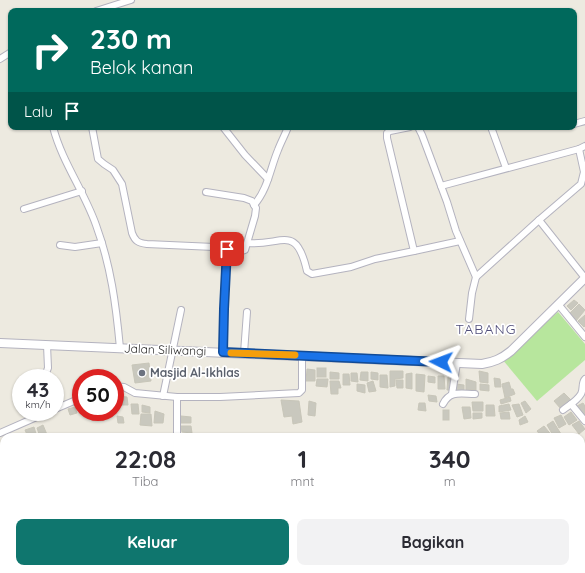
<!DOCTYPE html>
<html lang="id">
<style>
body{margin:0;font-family:Quicksand,sans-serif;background:#f2f2f3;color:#2b2b33;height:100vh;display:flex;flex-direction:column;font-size:15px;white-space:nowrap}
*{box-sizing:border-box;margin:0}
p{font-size:13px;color:#7c7c81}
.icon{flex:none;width:22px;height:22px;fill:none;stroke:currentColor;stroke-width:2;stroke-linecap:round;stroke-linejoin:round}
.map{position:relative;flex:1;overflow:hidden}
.panel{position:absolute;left:0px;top:433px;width:585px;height:140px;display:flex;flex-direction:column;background:#fff;border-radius:12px 12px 0 0;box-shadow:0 1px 3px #0004}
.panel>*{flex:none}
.top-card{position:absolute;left:8px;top:8px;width:569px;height:122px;border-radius:8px;box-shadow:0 1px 3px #0004;background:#00695c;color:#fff;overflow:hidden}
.speed{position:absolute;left:12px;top:369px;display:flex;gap:8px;font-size:20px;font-weight:700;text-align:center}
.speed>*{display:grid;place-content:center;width:52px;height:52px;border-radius:50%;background:#fff;box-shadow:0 1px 3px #0004;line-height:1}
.speed small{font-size:10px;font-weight:400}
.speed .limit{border:6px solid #d22;background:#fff;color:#111}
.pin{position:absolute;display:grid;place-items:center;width:34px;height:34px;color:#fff;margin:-17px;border-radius:8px;box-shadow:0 2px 6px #0006}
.me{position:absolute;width:44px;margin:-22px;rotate:273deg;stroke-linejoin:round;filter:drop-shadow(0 0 3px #0008)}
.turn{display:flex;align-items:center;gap:14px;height:84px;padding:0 16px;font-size:18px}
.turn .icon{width:52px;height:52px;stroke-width:2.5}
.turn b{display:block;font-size:28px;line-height:34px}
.then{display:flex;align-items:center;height:38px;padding:0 16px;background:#0003;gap:8px;font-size:15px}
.eta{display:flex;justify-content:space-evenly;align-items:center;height:68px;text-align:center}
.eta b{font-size:24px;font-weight:800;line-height:28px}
.button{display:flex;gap:8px;margin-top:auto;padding:8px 16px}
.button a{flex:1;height:46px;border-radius:8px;background:#0f766e;color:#fff;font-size:16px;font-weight:800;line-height:46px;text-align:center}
.button a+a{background:#f2f2f3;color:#2b2b33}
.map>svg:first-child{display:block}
.pitch{fill:#b7e69d}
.building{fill:#c9c8be;stroke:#c8c6b9}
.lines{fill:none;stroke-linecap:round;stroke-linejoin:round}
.street-casing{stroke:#b4b3bf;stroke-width:8}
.secondary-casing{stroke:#b4b3bf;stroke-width:10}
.street{stroke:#fff;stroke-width:6}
.secondary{stroke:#fff;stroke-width:8}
.route-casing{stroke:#114b97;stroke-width:10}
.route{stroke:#1a73e8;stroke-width:7}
.slow{stroke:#f59e0b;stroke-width:7}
.worship-dot{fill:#6b7280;stroke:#fff;stroke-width:1.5}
.labels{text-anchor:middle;stroke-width:3.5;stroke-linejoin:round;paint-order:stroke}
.street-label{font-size:12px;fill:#2c2c2c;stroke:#fff}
.worship-label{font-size:12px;font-weight:bold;fill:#5b616d;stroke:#fff;text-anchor:start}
.quarter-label{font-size:14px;letter-spacing:1px;fill:#514f7b;stroke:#fff}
</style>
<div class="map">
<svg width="585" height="573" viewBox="0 0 585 573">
<rect width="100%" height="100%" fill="#edeae0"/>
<polygon class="pitch" points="558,312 585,344 585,360 537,401 502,359"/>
<g class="building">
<polygon points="574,300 578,303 571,310 567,306"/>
<polygon points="579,304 585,310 576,321 570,313"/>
<polygon points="585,315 585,326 584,327 578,321"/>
<polygon points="149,363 151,381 135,383 132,365"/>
<rect x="317" y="368" width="9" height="9"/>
<polygon points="307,369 315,370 315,381 306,381"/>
<polygon points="390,371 403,371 403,378 395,379 395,386 390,387"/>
<polygon points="479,371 488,373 488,383 480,382"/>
<polygon points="330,372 339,373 339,379 330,379"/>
<polygon points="361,372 368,372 368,381 360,380"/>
<polygon points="371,372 378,373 378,380 371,379"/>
<polygon points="351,373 357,373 358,382 351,381"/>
<polygon points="412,373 412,389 406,388 406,374"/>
<polygon points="343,374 349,374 350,385 343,385"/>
<polygon points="416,374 425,375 424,392 416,391"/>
<polygon points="380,375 387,375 388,388 380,387"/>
<polygon points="428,376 435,377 435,383 428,382"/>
<polygon points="438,376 444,376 445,389 438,389"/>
<polygon points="448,377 453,377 451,390 447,390"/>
<polygon points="494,378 500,379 501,387 495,387"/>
<polygon points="317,379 328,379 327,387 316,386"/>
<polygon points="466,379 476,382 476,390 466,390"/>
<polygon points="396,380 403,380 403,388 397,388"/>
<polygon points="330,381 339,381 341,388 338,388 338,394 331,394"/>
<polygon points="373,381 376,391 369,392 367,383"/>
<polygon points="509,382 511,389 513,389 515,394 505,398 502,384"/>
<polygon points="357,384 365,385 365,393 357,391"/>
<polygon points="456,384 464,385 464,392 455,391"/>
<polygon points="480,384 489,385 489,391 480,390"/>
<polygon points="564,393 571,400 561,409 554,401"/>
<polygon points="428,395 436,396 437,402 429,401"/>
<polygon points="117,396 127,397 128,405 117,405"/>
<polygon points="510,397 511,401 501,404 500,400"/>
<polygon points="281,400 299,401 302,422 293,424 292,416 284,417"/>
<polygon points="309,401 316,403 315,416 308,415"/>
<polygon points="525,401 531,409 526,413 521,403"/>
<polygon points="472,402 483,402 483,411 473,411"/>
<polygon points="419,403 425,403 426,411 418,410"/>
<polygon points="583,403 585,406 585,419 575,407"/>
<polygon points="131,404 138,404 139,414 132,414"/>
<polygon points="509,404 511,410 499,412 499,406"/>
<polygon points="519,404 523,415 517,417 512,405"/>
<polygon points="142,405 150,407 150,413 142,412"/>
<polygon points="486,405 494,405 495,416 486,416"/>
<polygon points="75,407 77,413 70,415 68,409"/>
<polygon points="462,407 470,407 471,418 464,419"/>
<rect x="443" y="410" width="6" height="10"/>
<polygon points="155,411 164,414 163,423 154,423"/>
<polygon points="509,412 510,419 501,419 500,413"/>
<polygon points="571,412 577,420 569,425 564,417"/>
<polygon points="473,413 482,413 482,418 473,419"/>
<polygon points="141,414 151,414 152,426 140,425"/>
<polygon points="561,415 566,424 559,428 554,418"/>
<polygon points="117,416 123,417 124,423 118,423"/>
<polygon points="181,416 191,417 191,423 181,423"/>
<polygon points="525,416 528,422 520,425 519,420"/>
<polygon points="553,421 561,434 556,437 554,437 547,425"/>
<polygon points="579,421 585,429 579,434 572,425"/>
<polygon points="43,425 48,437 40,437 37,428"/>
<polygon points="181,426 191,426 192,433 182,432"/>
<polygon points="544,426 553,437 542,437 537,431"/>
<polygon points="34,427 37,437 28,437 25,430"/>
<polygon points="4,443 4,458 2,459 0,454 0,444"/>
</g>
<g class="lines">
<g class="street-casing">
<g id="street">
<polyline points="96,11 131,0"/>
<polyline points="0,59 11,52"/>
<polyline points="574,124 585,121"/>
<path d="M 53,127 C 62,162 84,191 96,225 C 111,266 116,305 120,348"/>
<path d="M 92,127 L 98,159 L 104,164 L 113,170 L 122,184 L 132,233 C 135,241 138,243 147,244 L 214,247 L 242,251 L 245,250 L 255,216 L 256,208 L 254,205 L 252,201 L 244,198 L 206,192"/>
<polyline points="223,127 245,155 268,179"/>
<polyline points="410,127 390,131 387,133 387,138 414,251 460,241"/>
<polyline points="418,127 422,135 447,202 456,231 476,277"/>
<polyline points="491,127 506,168"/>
<polyline points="441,186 579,149"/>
<path d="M 254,205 C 268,189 270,169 278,150 C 281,142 285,135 288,127"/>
<polyline points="24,209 82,191"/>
<path d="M 248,243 C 282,246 296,223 307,271 L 312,274 L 351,267 L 375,259 L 414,251"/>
<polyline points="60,245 75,247 102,243"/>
<polyline points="585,278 539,220 581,184 584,172 579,149 585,146"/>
<polyline points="558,304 585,337"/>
<polyline points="469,319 472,293 476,277 539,220"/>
<polyline points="223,352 224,309 227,249"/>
<polyline points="244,353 247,312"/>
<polyline points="44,378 48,368 47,345"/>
<polyline points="115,386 124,387 135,393 177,397 220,397 299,393 302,390 302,355"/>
<polyline points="452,394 457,363"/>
<polyline points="163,396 181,310"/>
<path d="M 443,404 C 450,390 461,394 475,394"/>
<polyline points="571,404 585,421"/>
<polyline points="55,409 81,398"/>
<path d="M 563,410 C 568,406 577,401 581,394 C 584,389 581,383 585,379"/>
<polyline points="0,433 48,412"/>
<polyline points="177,437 177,397"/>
<polyline points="0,477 4,488"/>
<polyline points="0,535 4,533"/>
</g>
</g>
<g class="secondary-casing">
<path id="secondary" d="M 0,343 L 482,364 C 494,362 501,359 511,351 L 585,278"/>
</g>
<use href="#street" class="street"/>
<use href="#secondary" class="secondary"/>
</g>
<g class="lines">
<g class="route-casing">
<polyline id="route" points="227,249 224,309 223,352 441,362"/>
</g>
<use href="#route" class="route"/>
<polyline class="slow" points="231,353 295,355"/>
</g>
<circle class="worship-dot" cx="142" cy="373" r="4"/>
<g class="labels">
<g class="street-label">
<text transform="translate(165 350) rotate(2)" y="4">Jalan Siliwangi</text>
</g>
<g class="worship-label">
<text x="150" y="377">Masjid Al-Ikhlas</text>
</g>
<g class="quarter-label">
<text x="486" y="334">TABANG</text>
</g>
</g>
</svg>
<div class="speed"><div>43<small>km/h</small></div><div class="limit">50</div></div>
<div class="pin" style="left:227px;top:249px;background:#d93025"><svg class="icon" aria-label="arrive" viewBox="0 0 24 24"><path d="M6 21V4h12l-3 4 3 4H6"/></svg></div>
<svg class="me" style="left:441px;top:362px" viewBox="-20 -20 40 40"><path d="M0-17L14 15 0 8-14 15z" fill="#1a73e8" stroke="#fff" stroke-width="4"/></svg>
<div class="top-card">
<div class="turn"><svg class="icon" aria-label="right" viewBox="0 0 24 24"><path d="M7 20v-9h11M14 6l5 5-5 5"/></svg><div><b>230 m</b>Belok kanan</div></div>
<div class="then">Lalu<svg class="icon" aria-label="arrive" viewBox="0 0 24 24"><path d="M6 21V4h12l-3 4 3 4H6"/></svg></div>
</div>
<section class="panel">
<div class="eta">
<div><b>22:08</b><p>Tiba</p></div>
<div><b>1</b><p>mnt</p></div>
<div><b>340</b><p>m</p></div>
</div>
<div class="button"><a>Keluar</a><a>Bagikan</a></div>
</section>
</div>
